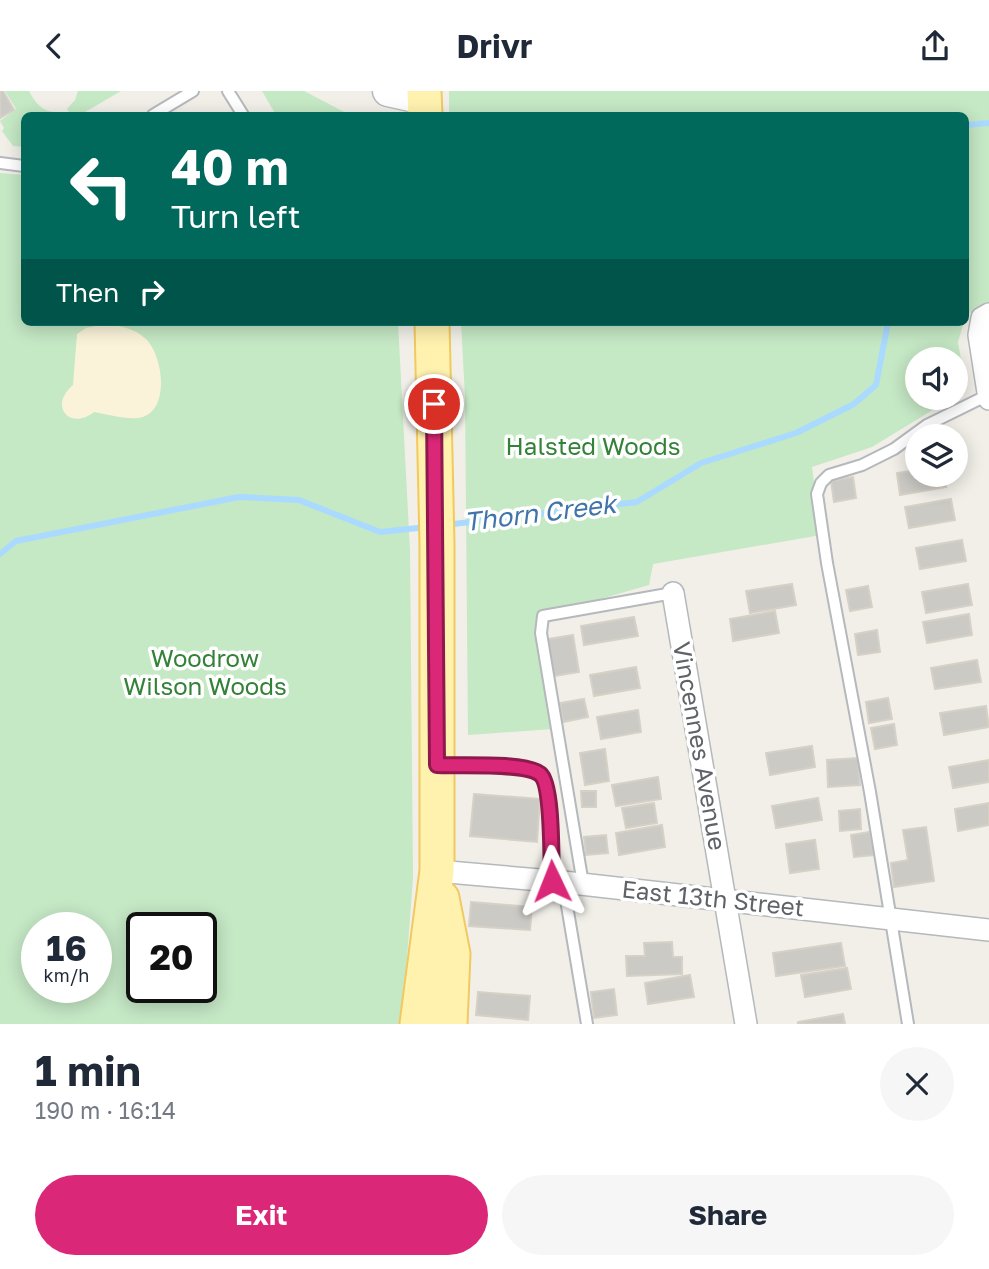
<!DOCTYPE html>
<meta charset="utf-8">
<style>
body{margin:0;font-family:"Golos Text",sans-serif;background:#f6f6f7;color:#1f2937;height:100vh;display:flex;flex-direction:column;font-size:26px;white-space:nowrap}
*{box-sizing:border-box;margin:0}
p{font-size:23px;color:#747a83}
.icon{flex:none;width:38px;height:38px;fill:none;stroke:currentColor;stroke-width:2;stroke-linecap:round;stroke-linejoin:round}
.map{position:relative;height:933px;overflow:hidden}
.side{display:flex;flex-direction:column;background:#fff;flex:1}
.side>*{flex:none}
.top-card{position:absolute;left:21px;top:21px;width:948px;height:214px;border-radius:10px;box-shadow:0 4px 18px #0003;background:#00695c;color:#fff;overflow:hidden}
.buttons{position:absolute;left:905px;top:256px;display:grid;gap:14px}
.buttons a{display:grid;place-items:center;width:63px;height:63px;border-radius:50%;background:#fff;box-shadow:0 4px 18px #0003;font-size:35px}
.speed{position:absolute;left:21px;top:821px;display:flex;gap:14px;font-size:35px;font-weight:700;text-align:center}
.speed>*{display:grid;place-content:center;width:91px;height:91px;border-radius:50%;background:#fff;box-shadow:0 4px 18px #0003;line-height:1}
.speed small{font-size:18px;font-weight:400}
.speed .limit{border:4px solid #111;border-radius:10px;background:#fff;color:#111}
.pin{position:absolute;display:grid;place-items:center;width:60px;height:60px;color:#fff;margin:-30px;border:4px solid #fff;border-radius:50%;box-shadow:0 2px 7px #0007}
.me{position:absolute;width:77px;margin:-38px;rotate:358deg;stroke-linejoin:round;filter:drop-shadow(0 0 5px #0008)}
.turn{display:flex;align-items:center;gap:24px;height:147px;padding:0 35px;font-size:32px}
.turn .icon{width:91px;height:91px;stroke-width:2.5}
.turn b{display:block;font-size:49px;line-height:60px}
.then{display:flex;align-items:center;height:66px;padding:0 35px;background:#0003;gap:14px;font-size:26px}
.round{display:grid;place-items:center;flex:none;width:74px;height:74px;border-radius:37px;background:#f6f6f7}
.overview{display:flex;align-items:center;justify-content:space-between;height:119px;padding:0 35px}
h1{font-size:42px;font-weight:700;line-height:52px}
.button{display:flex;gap:14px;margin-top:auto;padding:14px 35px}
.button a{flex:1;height:80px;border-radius:42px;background:#db2777;color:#fff;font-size:28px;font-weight:700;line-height:80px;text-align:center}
.button a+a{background:#f6f6f7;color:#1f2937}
header{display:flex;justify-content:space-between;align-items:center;height:91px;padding:0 35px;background:#fff;font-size:32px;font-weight:700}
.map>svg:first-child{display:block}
.green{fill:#c5e8c5;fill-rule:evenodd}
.sand{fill:#fbf3d9}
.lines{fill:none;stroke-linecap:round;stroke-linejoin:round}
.stream{stroke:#aadaff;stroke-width:6}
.building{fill:#cccac5;stroke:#d6d1c6;stroke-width:2}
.lane-casing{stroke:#b5b8bc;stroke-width:14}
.street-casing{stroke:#b5b8bc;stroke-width:24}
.secondary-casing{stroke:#b6babf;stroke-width:33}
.primary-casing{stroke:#f2c960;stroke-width:37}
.lane{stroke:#fff;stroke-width:10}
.street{stroke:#fff;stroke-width:21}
.secondary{stroke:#fff;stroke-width:30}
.primary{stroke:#fff2af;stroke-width:33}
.route-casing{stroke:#8e194d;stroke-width:18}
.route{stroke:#db2777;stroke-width:12}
.labels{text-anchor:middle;stroke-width:7;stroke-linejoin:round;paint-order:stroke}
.park-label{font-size:24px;fill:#348238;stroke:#fff}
.street-label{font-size:24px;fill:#5f6368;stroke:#fff}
.water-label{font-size:26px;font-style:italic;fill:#4174aa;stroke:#fff}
</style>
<header><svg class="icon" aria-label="back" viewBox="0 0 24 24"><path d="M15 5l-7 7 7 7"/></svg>Drivr<svg class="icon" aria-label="share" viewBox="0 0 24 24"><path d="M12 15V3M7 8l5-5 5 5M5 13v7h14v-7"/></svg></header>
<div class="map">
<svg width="989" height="933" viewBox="0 0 989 933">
<rect width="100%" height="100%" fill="#f1efe8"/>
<g class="green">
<path d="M 5,0 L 29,0 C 36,14 44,22 60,21 L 63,24 L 24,24 L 24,56 L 13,55 L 2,40 L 4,37 L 0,30 L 16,18 Z"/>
<polygon points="78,0 121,0 80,24 71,24 67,18 75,9"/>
<polygon points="262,0 304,0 350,24 276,24"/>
<polygon points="449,0 989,0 989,212 968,223 966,227 966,24 449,24"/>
<path d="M 0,82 L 24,84 L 24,231 L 398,231 L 410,460 L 413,787 L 402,933 L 0,933 ZM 37,836 L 96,836 L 96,896 L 37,896 ZM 142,836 L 201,836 L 201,896 L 142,896 Z"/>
<polygon points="461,231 964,231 958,251 966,299 956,305 956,268 917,268 917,306 954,306 872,356 812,376 821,444 653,473 649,494 583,513 536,539 552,638 468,644 465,306"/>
</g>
<path class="sand" d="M 106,233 C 121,235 134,237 146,248 C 163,265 170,317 143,326 C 130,330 107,323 94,321 C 70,340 48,315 73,294 L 77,243 L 86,237 Z"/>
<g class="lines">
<g class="stream">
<polyline points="966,34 989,32"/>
<polyline points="445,434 637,411 701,372 796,342 854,313 876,294 888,231"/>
<polyline points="0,463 16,450 239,406 299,409 380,441 427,436"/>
</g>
</g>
<g class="building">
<polygon points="0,0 3,0 14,19 0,27"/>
<polygon points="917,379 917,383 944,383 946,396 900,404 897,382"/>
<polygon points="853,386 856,407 834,411 831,390"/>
<polygon points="951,408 955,429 909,437 905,416"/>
<polygon points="962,449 966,470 920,478 916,457"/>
<polygon points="792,493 796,514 750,522 746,500"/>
<polygon points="968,493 972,514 926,522 922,501"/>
<polygon points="868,495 872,516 850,520 846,499"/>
<polygon points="775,520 779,542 733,550 730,528"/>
<polygon points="969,523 972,544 927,552 923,531"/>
<polygon points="634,526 638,545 584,554 581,535"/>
<polygon points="877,539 880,561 858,564 855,543"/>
<polygon points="573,544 579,581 554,585 548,548"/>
<polygon points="977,569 981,591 935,598 931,577"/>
<polygon points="636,576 640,597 594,605 590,584"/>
<polygon points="888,607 892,628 869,632 866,611"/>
<polygon points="584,608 588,626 563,631 560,612"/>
<polygon points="986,615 989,636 944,644 940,622"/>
<polygon points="638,619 641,641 601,648 597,626"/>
<polygon points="894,633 897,654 875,658 871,637"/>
<polygon points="812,655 815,676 770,684 766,662"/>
<polygon points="605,658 609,690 585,694 580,662"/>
<polygon points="858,667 860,694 828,696 827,669"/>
<polygon points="989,669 989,691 953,697 949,676"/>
<polygon points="658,686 661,708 616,715 612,694"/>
<polygon points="581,700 596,700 596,716 582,716"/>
<polygon points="474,703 540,708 537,751 470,745"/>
<polygon points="818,707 822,729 776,737 772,715"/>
<polygon points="654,712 657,732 626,737 622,717"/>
<polygon points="989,712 989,734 958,740 955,718"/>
<polygon points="860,718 861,738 840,740 839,720"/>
<polygon points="662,734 665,756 619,764 616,742"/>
<polygon points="926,736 934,790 894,796 891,772 908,769 903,739"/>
<polygon points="870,741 874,764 854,766 851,744"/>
<polygon points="606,744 608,762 586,764 584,746"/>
<polygon points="815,749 819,778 790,782 786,753"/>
<polygon points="471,811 532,816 530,839 469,835"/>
<polygon points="672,851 673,866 682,866 682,883 627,885 626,865 645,865 644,852"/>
<polygon points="841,852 845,875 776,885 773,862"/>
<polygon points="847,877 851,898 805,906 801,884"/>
<polygon points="690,884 694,906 648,913 645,892"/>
<polygon points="614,898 617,924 594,927 591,901"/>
<polygon points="478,901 530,905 528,929 476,924"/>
<polygon points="843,923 845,933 798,933 798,931"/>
</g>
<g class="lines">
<g class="lane-casing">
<g id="lane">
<polyline points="228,0 243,24"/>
<polyline points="153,24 193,0"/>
<polyline points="0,72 24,75"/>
<path d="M 439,674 C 460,675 527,671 540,684 C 553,695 551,771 552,790"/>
<polyline points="563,791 587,933"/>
<polyline points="583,793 541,542 543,525 673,502"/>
<polyline points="908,933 870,701 827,472 817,403 821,392 829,384 862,374 894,358 927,334 988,304"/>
</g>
</g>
<g class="street-casing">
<g id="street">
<polyline points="989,223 982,227 979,244 989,308"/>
<polyline points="673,502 746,933"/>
<polyline points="437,780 563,791 989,839"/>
</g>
</g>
<g class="secondary-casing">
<polyline id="secondary" points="388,0 424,8"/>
</g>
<g class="primary-casing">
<g id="primary">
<polyline points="424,0 425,24"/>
<polyline points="442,807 453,863 450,933"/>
<polyline points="417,933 437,780 437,453 432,231"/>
</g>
</g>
<use href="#lane" class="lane"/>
<use href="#street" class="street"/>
<use href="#secondary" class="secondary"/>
<use href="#primary" class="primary"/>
</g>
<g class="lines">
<g class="route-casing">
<path id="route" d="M 434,313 L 437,674 C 458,675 525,671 540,683 C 553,693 551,771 552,790"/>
</g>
<use href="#route" class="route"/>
</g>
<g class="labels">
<g class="park-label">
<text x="593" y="364">Halsted Woods</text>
<text x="205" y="576">Woodrow<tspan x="205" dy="28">Wilson Woods</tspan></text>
</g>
<g class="street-label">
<text transform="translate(699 655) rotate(80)" y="8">Vincennes Avenue</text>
<text transform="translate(713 808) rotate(6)" y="8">East 13th Street</text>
</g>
<g class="water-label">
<text transform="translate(540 422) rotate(-7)" y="9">Thorn Creek</text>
</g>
</g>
</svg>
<div class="buttons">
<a><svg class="icon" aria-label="sound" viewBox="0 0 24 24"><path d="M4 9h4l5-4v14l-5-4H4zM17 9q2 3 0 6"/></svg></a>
<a><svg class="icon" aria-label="layers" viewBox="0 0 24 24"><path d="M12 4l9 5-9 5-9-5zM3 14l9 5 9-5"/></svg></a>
</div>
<div class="speed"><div>16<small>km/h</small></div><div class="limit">20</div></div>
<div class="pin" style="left:434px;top:313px;background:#d93025"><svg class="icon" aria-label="arrive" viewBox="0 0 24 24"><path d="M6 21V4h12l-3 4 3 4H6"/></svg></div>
<svg class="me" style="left:552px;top:790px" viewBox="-20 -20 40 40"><path d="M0-17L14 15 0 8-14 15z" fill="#db2777" stroke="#fff" stroke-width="4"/></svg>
<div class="top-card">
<div class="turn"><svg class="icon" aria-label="left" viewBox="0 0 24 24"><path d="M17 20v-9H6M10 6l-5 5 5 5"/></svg><div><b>40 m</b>Turn left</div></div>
<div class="then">Then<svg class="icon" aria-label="right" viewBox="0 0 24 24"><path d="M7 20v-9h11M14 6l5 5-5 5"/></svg></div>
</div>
</div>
<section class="side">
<div class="overview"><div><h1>1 min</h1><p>190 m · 16:14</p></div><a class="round"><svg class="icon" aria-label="close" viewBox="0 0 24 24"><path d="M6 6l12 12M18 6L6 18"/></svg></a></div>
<div class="button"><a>Exit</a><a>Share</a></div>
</section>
